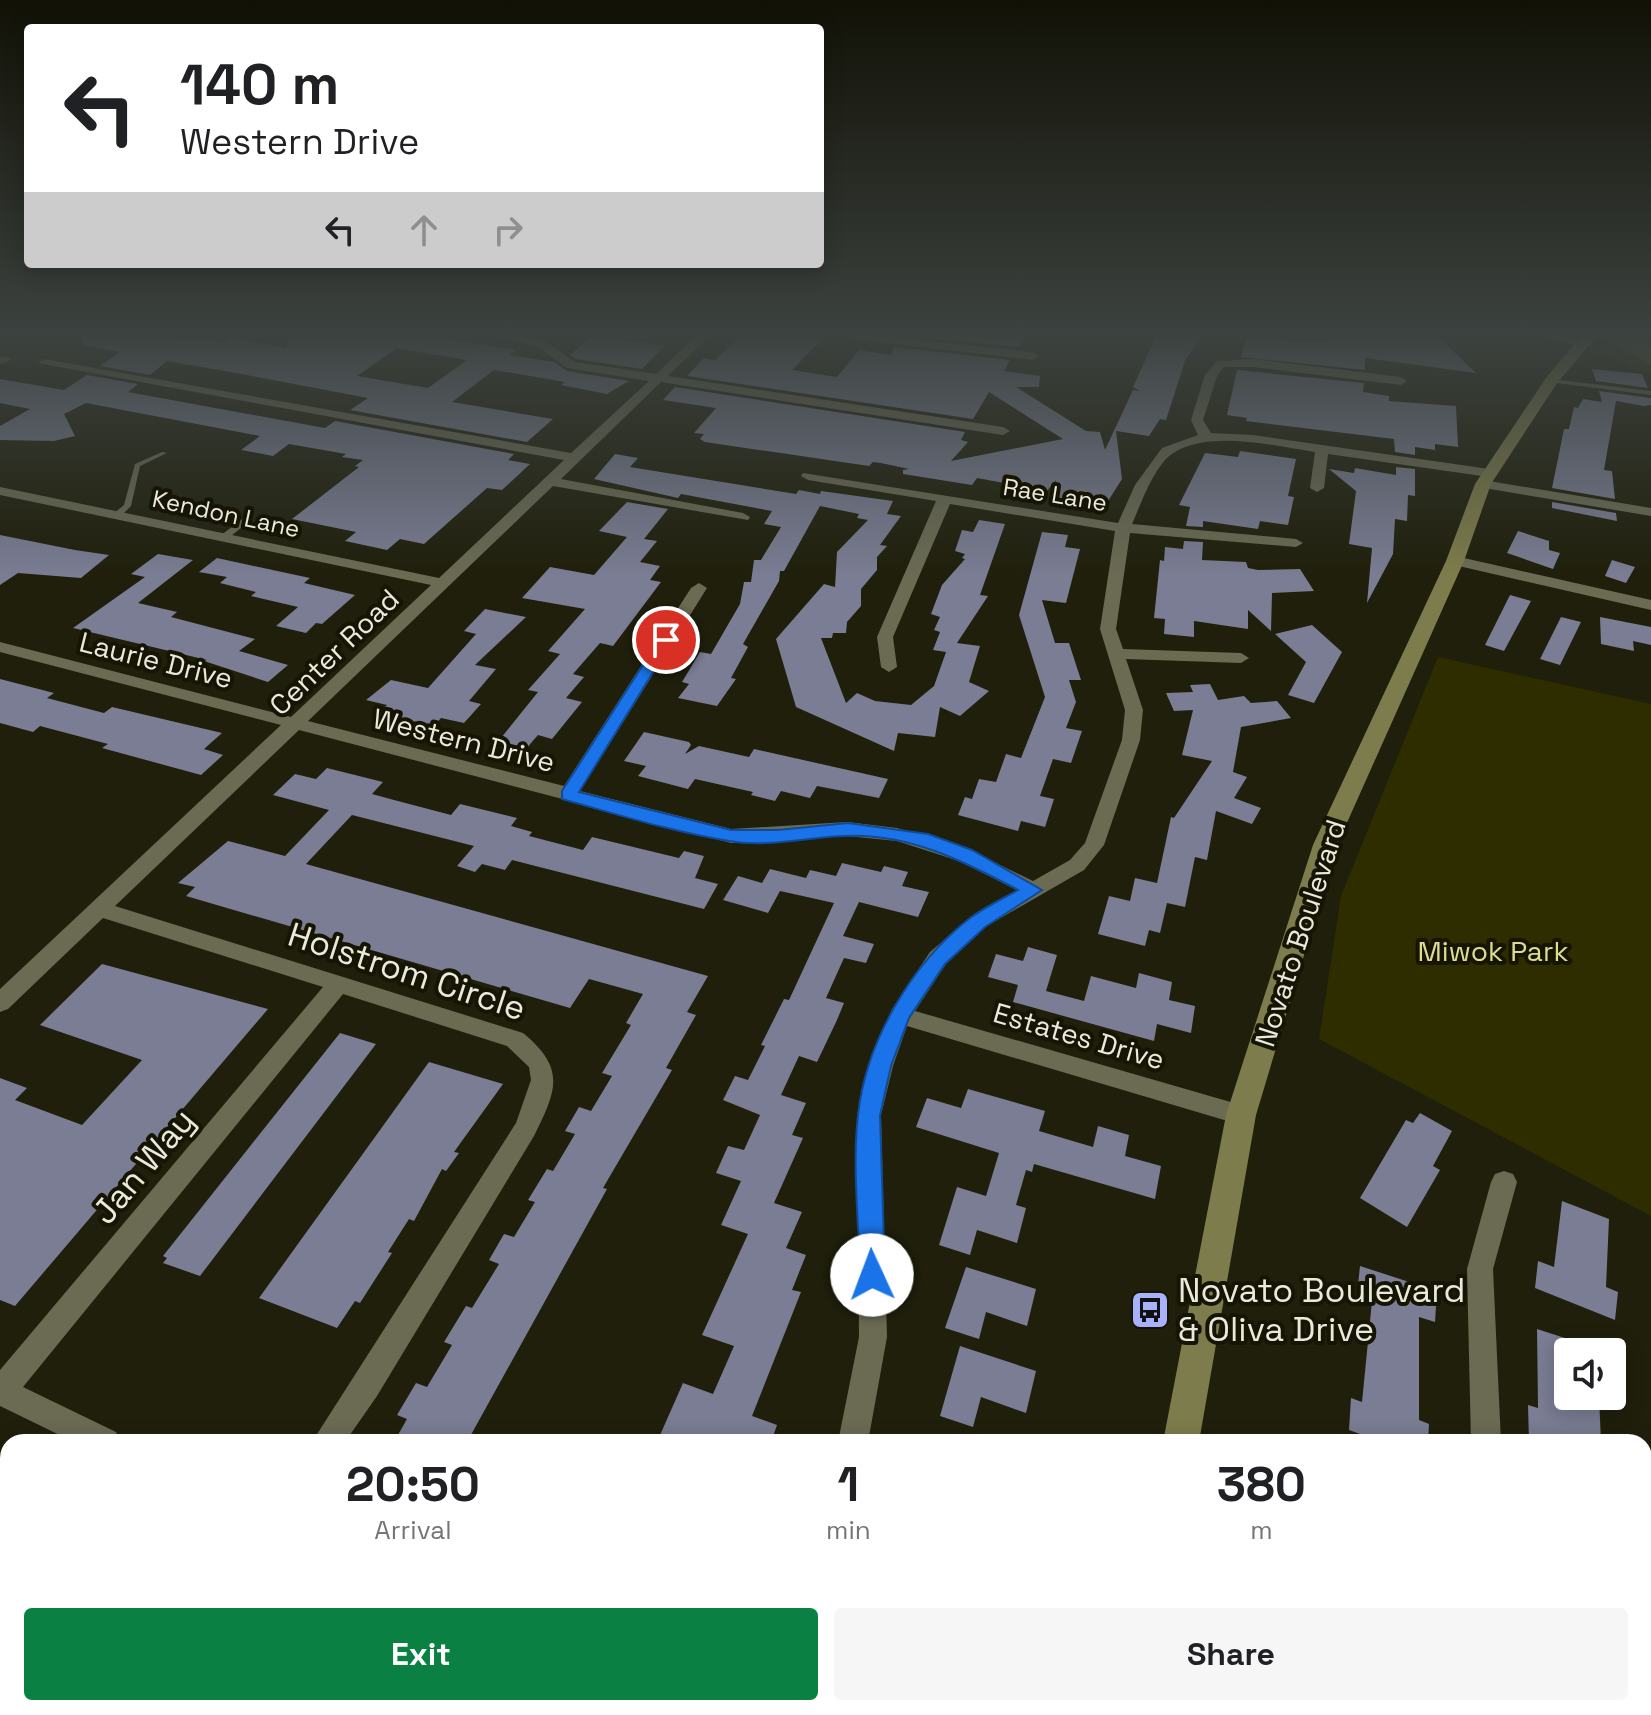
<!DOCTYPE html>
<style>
body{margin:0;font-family:"Space Grotesk",sans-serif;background:#f6f6f6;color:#202124;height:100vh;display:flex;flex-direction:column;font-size:30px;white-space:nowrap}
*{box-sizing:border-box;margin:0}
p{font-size:26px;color:#757577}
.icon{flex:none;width:44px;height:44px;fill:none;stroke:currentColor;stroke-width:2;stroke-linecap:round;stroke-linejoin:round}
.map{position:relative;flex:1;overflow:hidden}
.panel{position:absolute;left:0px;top:1434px;width:1652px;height:282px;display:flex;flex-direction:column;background:#fff;border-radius:24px 24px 0 0;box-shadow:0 4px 20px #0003}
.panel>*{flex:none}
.banner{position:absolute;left:24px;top:24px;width:800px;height:244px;border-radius:8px;box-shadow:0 4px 20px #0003;background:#fff;color:#202124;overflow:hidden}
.tools{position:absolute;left:1554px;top:1338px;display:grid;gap:16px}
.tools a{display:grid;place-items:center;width:72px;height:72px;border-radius:8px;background:#fff;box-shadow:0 4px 20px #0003;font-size:40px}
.pin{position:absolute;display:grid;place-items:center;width:68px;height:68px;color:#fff;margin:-34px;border:4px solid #fff;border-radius:50%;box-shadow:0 2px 8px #0007}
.me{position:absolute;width:88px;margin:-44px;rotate:358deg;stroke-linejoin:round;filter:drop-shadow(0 0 6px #0008)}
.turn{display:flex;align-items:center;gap:28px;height:168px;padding:0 24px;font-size:36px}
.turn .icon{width:104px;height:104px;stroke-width:2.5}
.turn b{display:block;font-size:56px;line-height:68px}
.lanes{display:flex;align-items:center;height:76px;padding:0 24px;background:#0003;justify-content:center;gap:40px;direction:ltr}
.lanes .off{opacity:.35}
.eta{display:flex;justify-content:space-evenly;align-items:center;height:136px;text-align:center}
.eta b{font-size:48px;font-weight:800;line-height:56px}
.button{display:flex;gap:16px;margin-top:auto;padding:16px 24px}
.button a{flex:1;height:92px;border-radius:8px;background:#0b8043;color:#fff;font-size:32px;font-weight:800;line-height:92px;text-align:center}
.button a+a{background:#f6f6f6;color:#202124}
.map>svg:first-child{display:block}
.green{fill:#2e2d00}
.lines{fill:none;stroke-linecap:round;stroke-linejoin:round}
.river{fill:#4f4e23;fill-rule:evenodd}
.building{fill:#7a7d93;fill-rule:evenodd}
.lane{fill:#6b6b54;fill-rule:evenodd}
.street{fill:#6b6b54;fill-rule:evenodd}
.secondary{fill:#7d7c4c;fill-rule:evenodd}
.route{fill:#1a73e8;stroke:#114b97;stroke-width:2}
.labels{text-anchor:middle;stroke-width:8;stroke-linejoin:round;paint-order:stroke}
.far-street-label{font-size:24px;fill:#e9e9dc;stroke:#161503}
.street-label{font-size:28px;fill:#e9e9dc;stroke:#161503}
.park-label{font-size:28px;fill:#dcdc93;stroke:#161503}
.near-street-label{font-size:34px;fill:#e9e9dc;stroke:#161503}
.near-poi-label{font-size:34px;fill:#e9e9dc;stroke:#161503;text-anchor:start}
</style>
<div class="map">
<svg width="1651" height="1715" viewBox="0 0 1651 1715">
<rect width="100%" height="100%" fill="#1f1f0b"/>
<g class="green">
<polygon points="1614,336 1651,336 1651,373 1628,368 1624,361 1593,353"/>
<polygon points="1438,657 1651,704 1651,1216 1319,1039 1341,896"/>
</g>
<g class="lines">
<polygon class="river" points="1600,336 1628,336 1651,348 1651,365"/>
</g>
<g class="building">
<path d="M 83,336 L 226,341 L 231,338 L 287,348 L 288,336 L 430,336 L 516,350 L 509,355 L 554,362 L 567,371 L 629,381 L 607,394 L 561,385 L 565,382 L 494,370 L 452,402 L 553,419 L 527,442 L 350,410 L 368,398 L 225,371 L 167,361 L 150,375 L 100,366 L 120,352 L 83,345 ZM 397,348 L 467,360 L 428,388 L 357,376 Z"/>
<polygon points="592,336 628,336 624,340 665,346 642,369 576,359 570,355"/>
<polygon points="741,336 822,339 792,370 837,377 859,350 892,355 893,347 1010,360 1004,371 1040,376 1039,387 1016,387 1086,431 1100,432 1105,450 1133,390 1140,391 1133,387 1156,336 1201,336 1185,361 1166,420 1160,419 1149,436 1116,431 1122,479 1108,501 1086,498 1083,502 1052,497 1056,480 1047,491 977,478 972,485 903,474 903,470 909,469 881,463 873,462 869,466 705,442 700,439 704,434 694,433 716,408 663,400 675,387 965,432 961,440 968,442 951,461 1063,439 989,392 973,419 687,376 704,358 715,360"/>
<polygon points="914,336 1025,336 1018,347"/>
<polygon points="1247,336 1310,343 1311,340 1328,343 1329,336 1437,336 1476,373 1365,358 1365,370 1241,357"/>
<polygon points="1592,369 1642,374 1648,388 1596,381"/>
<polygon points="1237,370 1364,383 1363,392 1389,396 1389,401 1456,406 1458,447 1435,444 1435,450 1415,447 1415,455 1395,452 1394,439 1246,421 1247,418 1227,415"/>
<polygon points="87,375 138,384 128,392 325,428 335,421 514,454 508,460 530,464 502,490 487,488 424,544 400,539 387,550 345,541 356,532 292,519 359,467 355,466 363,460 342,457 346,454 289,444 273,456 247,451 241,450 260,436 86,403 64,414 75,436 54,441 0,440 0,426 30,409 0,403 0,379 64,390"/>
<polygon points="1599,391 1651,398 1651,405 1644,406 1616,401 1604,470 1612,471 1615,499 1552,488 1564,429 1569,429 1574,407 1578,408 1583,399 1602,402"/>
<polygon points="1240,451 1296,459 1288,496 1294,497 1288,525 1260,521 1258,529 1203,521 1203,527 1186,526 1190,507 1179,505 1205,453 1238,457"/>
<polygon points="615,454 638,458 630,467 673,474 796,494 799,490 820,494 821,491 893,501 887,514 901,516 880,545 887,546 877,557 877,570 861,589 861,606 847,622 846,633 833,633 832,638 821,638 846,703 857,693 875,701 911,705 934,686 946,652 933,650 940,632 934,630 940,617 931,614 942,585 965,559 962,558 965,554 955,551 962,530 973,532 979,520 1005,524 980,595 988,596 957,643 980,646 969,682 989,691 960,716 940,707 935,737 898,733 894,751 796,707 776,639 824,584 835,587 837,552 868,520 857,518 859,514 820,506 784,571 780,571 779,581 743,644 748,647 731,678 736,679 717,706 678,698 689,684 682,682 700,652 711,654 740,604 744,582 751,582 754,560 761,560 781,527 764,524 772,511 681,494 678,498 594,479"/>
<polygon points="1396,467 1415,469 1415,496 1408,495 1407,521 1395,519 1393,554 1367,603 1372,548 1349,544 1356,491 1329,469 1354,473 1355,468 1396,475"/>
<polygon points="627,502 668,509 644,539 657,541 640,562 660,566 650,580 661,582 613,646 600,643 573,674 584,677 566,698 582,702 552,739 538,735 525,750 497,743 538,692 528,690 560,654 548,651 585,609 522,598 550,567 594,575 627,537 599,531"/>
<polygon points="1552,502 1616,513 1617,521 1552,508"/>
<polygon points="1518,531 1549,541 1549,550 1560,553 1553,569 1507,553"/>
<polygon points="1042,532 1068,535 1065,547 1080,549 1066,603 1042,600 1055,643 1069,643 1081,680 1069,680 1076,702 1066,728 1082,731 1071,763 1053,759 1040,796 1054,799 1045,827 1021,821 1018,831 958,815 965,797 972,799 979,779 996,782 1006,754 1021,758 1045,697 1019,615"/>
<polygon points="0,535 75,550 109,555 81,578 18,573 0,585"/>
<polygon points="1184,541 1203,542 1202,560 1246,562 1248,568 1258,570 1300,569 1314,591 1272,593 1271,631 1248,610 1248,629 1194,621 1194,637 1164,634 1165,619 1154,618 1160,560 1164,561 1165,547 1183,549"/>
<polygon points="158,554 193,560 138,603 177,612 171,617 255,639 239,651 288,665 268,682 204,661 207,660 73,628 145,577 131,574"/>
<polygon points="217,558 310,578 304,583 355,595 322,624 316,623 306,633 276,626 298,607 251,596 256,592 220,583 227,577 199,572"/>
<polygon points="1612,560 1635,567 1626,583 1605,576"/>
<polygon points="1510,595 1531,601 1504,651 1485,645"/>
<polygon points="485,609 526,617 475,665 496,669 469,701 481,704 464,723 441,718 434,726 378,713 387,705 366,700 391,680 428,688 476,634 464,631"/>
<polygon points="1561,617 1581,622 1560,665 1540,659"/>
<polygon points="1600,617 1651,627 1651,645 1633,641 1634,651 1601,644"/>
<polygon points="1312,625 1342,652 1314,703 1288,695 1306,662 1275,634"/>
<polygon points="0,679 54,693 47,698 104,713 112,707 222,733 204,749 223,755 201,775 102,748 108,744 40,726 33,732 0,723"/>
<polygon points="1210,684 1218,700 1244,696 1251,703 1277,701 1291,718 1241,727 1233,772 1247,777 1234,798 1261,808 1252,824 1216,811 1207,860 1195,857 1185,907 1167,903 1160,933 1149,930 1145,946 1098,934 1109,896 1130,901 1135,878 1157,883 1171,817 1174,818 1212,761 1182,755 1193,710 1174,711 1166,693 1193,692 1190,685"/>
<polygon points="644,732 689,742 691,745 685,754 699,746 749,757 754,749 888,779 879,798 817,786 810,798 781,791 775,801 751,795 753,792 695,779 688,789 638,776 646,766 624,761"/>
<polygon points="327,768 383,782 372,794 394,800 451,815 460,804 517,818 511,826 532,832 529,836 583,850 592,837 679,858 684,851 704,856 695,878 718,884 704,909 512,860 505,870 482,864 475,872 457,866 474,846 352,815 306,864 708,976 687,1012 696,1015 666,1068 672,1070 603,1188 607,1189 467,1442 394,1442 407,1419 397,1415 416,1383 427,1387 452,1345 444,1342 466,1306 472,1308 499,1264 489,1260 504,1234 514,1237 535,1202 528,1200 547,1169 553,1171 575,1134 565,1131 579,1107 591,1111 612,1076 602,1073 631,1025 626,1023 643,994 589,979 570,1008 186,896 195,887 178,883 228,841 285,856 329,810 273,795 295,774 316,779"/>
<polygon points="842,863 881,872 884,866 908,872 902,886 929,892 918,917 859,902 843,936 874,944 866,963 844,958 826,998 844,1003 837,1020 817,1062 799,1056 781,1095 806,1103 792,1135 803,1138 774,1203 802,1212 786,1248 806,1255 792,1290 801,1292 752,1416 777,1425 771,1442 657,1442 683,1383 713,1394 734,1346 702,1335 748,1234 721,1225 741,1181 716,1173 728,1146 744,1150 760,1115 723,1100 735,1076 748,1080 765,1046 761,1045 784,999 789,1000 834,903 780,891 768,913 723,900 738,876 762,883 770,869 806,878 810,870 836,876"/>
<polygon points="1028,947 1057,955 1046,991 1084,1001 1091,976 1136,988 1139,973 1172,982 1169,1000 1195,1006 1191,1033 1157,1024 1154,1041 1013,1002 1018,985 988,977 996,954 1023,961"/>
<polygon points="102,964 268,1009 15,1306 0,1300 0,1078 27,1088 15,1100 82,1125 142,1060 40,1025"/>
<polygon points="340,1033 376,1044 200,1276 163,1263 167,1258 163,1256"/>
<polygon points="429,1062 503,1084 454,1152 459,1153 446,1171 442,1169 414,1221 409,1219 388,1252 392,1253 360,1303 355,1301 337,1328 259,1298"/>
<polygon points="968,1089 1045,1111 1039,1131 1093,1147 1098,1126 1129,1135 1125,1156 1161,1166 1155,1199 1034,1164 1032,1172 1026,1170 1016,1205 1026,1208 1017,1243 977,1230 970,1255 939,1245 957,1187 986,1196 999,1153 916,1127 927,1098 961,1108"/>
<polygon points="1420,1113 1452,1131 1433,1166 1440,1170 1407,1227 1360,1198 1406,1120 1413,1123"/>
<polygon points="1562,1201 1609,1219 1606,1287 1618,1292 1615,1320 1535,1288 1538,1261 1554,1267"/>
<polygon points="1360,1266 1437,1291 1435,1322 1419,1317 1419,1420 1429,1424 1428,1442 1382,1442 1349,1430 1351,1398 1362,1402 1372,1301 1357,1295"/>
<polygon points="966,1267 1036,1289 1027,1326 986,1312 979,1339 945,1328"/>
<polygon points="1537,1329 1568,1339 1568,1396 1599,1396 1601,1442 1529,1442 1528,1405 1538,1408"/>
<polygon points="960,1346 1036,1371 1026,1413 981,1397 973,1427 940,1416"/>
</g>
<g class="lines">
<g class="lane">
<polygon points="1551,379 1651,391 1651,395 1549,382 1548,381"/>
<polygon points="162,452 167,453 140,466 131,506 119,518 113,518 113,514 124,505 135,464"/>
<polygon points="245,517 252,519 226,540 220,540 220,536"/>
</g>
<g class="street">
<path d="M 498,336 L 521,336 L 546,342 L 575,362 L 656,374 L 696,336 L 709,336 L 668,376 L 1003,427 L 1010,431 L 1003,435 L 661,382 L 561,479 L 743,513 L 750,517 L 748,520 L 553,486 L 308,721 L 564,786 L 691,588 L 699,583 L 707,588 L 580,791 L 731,829 L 847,822 L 897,828 L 973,852 L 1033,881 L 1070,860 L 1085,843 L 1122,740 L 1125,710 L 1100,629 L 1115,531 L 950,504 L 893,637 L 897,667 L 889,672 L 881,667 L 877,637 L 936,501 L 808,480 L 801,476 L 803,473 L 1118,523 L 1135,485 L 1162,448 L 1198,435 L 1191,420 L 1205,375 L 1217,361 L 1254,359 L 1401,377 L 1407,381 L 1401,385 L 1254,367 L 1224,367 L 1217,376 L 1203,420 L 1211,433 L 1253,435 L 1489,469 L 1496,473 L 1489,477 L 1328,454 L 1324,488 L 1317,492 L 1310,488 L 1315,452 C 1275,446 1207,429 1172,454 C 1154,466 1141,504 1132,524 L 1296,539 L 1303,543 L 1296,547 L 1130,533 L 1116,629 L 1123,649 L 1241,653 L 1249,658 L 1241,663 L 1126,659 L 1143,710 L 1140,740 L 1104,845 L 1084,870 L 985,927 L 946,964 L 915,1011 L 1241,1105 L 1250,1108 L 1253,1115 L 1250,1122 L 1241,1125 L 907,1026 L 893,1066 L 881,1115 L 887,1337 L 868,1442 L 838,1442 L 859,1337 L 857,1115 L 869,1066 L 892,1009 L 930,952 L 971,917 L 1017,890 L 959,861 L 897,841 L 847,836 L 731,843 L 299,730 L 115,906 L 523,1033 C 567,1069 556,1091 534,1136 L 377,1396 L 345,1442 L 312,1442 L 516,1123 L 531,1080 L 529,1067 L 507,1046 L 343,994 L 23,1387 L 116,1432 L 121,1442 L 74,1442 L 0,1406 L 0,1370 L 323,987 L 103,918 L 8,1009 L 0,1012 L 0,989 L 281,725 L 0,652 L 0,642 L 291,717 L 431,585 L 0,495 L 0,487 L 439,578 L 564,460 L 38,363 L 44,359 L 571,453 L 649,381 L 567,368 L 538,347 Z"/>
<polygon points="846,336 885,336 1033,352 1039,356 1033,360 852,339"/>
<polygon points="1545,336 1566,336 1586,343 1580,346"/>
<polygon points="0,356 9,357 11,360 0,364"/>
<polygon points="1483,480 1651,508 1651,516 1478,487 1478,481"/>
<polygon points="1455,556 1651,600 1651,610 1450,564 1447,561"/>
<polygon points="1504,1171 1513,1174 1517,1182 1493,1269 1501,1442 1471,1442 1467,1269 1491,1182 1495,1174"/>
<rect x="1644" y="1532" width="7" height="32"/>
<polygon points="748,1708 782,1708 779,1715 745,1715"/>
<polygon points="1448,1708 1482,1708 1483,1715 1449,1715"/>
</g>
<g class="secondary">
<polygon points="1581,336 1597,336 1557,383 1491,484 1464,561 1337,845 1256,1115 1199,1442 1163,1442 1226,1115 1313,845 1446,561 1475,484 1546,378"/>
<polygon points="1103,1708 1143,1708 1141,1715 1101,1715"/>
</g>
</g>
<linearGradient id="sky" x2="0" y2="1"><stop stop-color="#111106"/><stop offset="0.58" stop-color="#3c423f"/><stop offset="1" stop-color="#3c423f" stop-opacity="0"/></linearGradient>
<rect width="1651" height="576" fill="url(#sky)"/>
<path class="route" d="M 666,635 L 673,640 L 579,792 L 731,830 L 778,830 L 848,823 L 928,834 L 972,850 L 1042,890 L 985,927 L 945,964 L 909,1018 L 891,1066 L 880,1115 L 885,1275 L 881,1283 L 872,1286 L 864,1283 L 860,1275 C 859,1224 852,1165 858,1115 C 866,1041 912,963 970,918 C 985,907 1002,899 1018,890 C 964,861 908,833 845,836 C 806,837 767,848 729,841 C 673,832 616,814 562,799 L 562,791 L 659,640 Z"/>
<defs>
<g id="bus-square" transform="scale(2)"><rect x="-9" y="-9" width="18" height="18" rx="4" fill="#a7b1fc" stroke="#161503"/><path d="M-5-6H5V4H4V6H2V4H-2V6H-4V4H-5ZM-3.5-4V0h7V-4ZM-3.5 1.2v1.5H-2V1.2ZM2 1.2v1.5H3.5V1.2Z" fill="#111"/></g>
</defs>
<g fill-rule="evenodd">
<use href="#bus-square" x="1150" y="1310"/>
</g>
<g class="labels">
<g class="far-street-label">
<text transform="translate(1055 495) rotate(9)" y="8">Rae Lane</text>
<text transform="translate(226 514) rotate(12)" y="8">Kendon Lane</text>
</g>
<g class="street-label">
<text transform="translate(334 652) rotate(-44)" y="10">Center Road</text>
<text transform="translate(156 660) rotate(14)" y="10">Laurie Drive</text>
<text transform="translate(464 740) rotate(14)" y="10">Western Drive</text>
<text transform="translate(1300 933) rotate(-72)" y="10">Novato Boulevard</text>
<text transform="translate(1079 1036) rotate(16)" y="10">Estates Drive</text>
</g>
<g class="park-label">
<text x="1493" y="961">Miwok Park</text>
</g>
<g class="near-street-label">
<text transform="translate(407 971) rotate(18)" y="12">Holstrom Circle</text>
<text transform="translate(143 1166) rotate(-50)" y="12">Jan Way</text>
</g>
<g class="near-poi-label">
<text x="1178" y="1302">Novato Boulevard<tspan x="1178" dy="39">&amp; Oliva Drive</tspan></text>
</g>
</g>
</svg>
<div class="tools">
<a><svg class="icon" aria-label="sound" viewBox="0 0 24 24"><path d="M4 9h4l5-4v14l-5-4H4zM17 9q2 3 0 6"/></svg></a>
</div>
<div class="pin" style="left:666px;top:640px;background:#d93025"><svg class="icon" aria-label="arrive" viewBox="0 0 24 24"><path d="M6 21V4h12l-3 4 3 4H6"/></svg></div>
<svg class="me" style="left:872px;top:1275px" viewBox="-20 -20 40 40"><circle r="19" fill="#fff"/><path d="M0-13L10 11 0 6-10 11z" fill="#1a73e8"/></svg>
<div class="banner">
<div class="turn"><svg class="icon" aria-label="left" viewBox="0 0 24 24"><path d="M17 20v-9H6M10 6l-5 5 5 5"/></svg><div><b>140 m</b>Western Drive</div></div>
<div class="lanes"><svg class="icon" aria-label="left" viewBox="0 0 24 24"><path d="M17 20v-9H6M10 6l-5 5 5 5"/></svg><svg class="icon off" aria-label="ahead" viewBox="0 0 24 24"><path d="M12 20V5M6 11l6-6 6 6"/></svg><svg class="icon off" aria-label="right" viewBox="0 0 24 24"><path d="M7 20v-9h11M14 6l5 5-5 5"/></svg></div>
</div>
<section class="panel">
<div class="eta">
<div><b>20:50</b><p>Arrival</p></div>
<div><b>1</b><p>min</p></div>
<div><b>380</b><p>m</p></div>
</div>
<div class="button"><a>Exit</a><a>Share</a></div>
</section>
</div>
